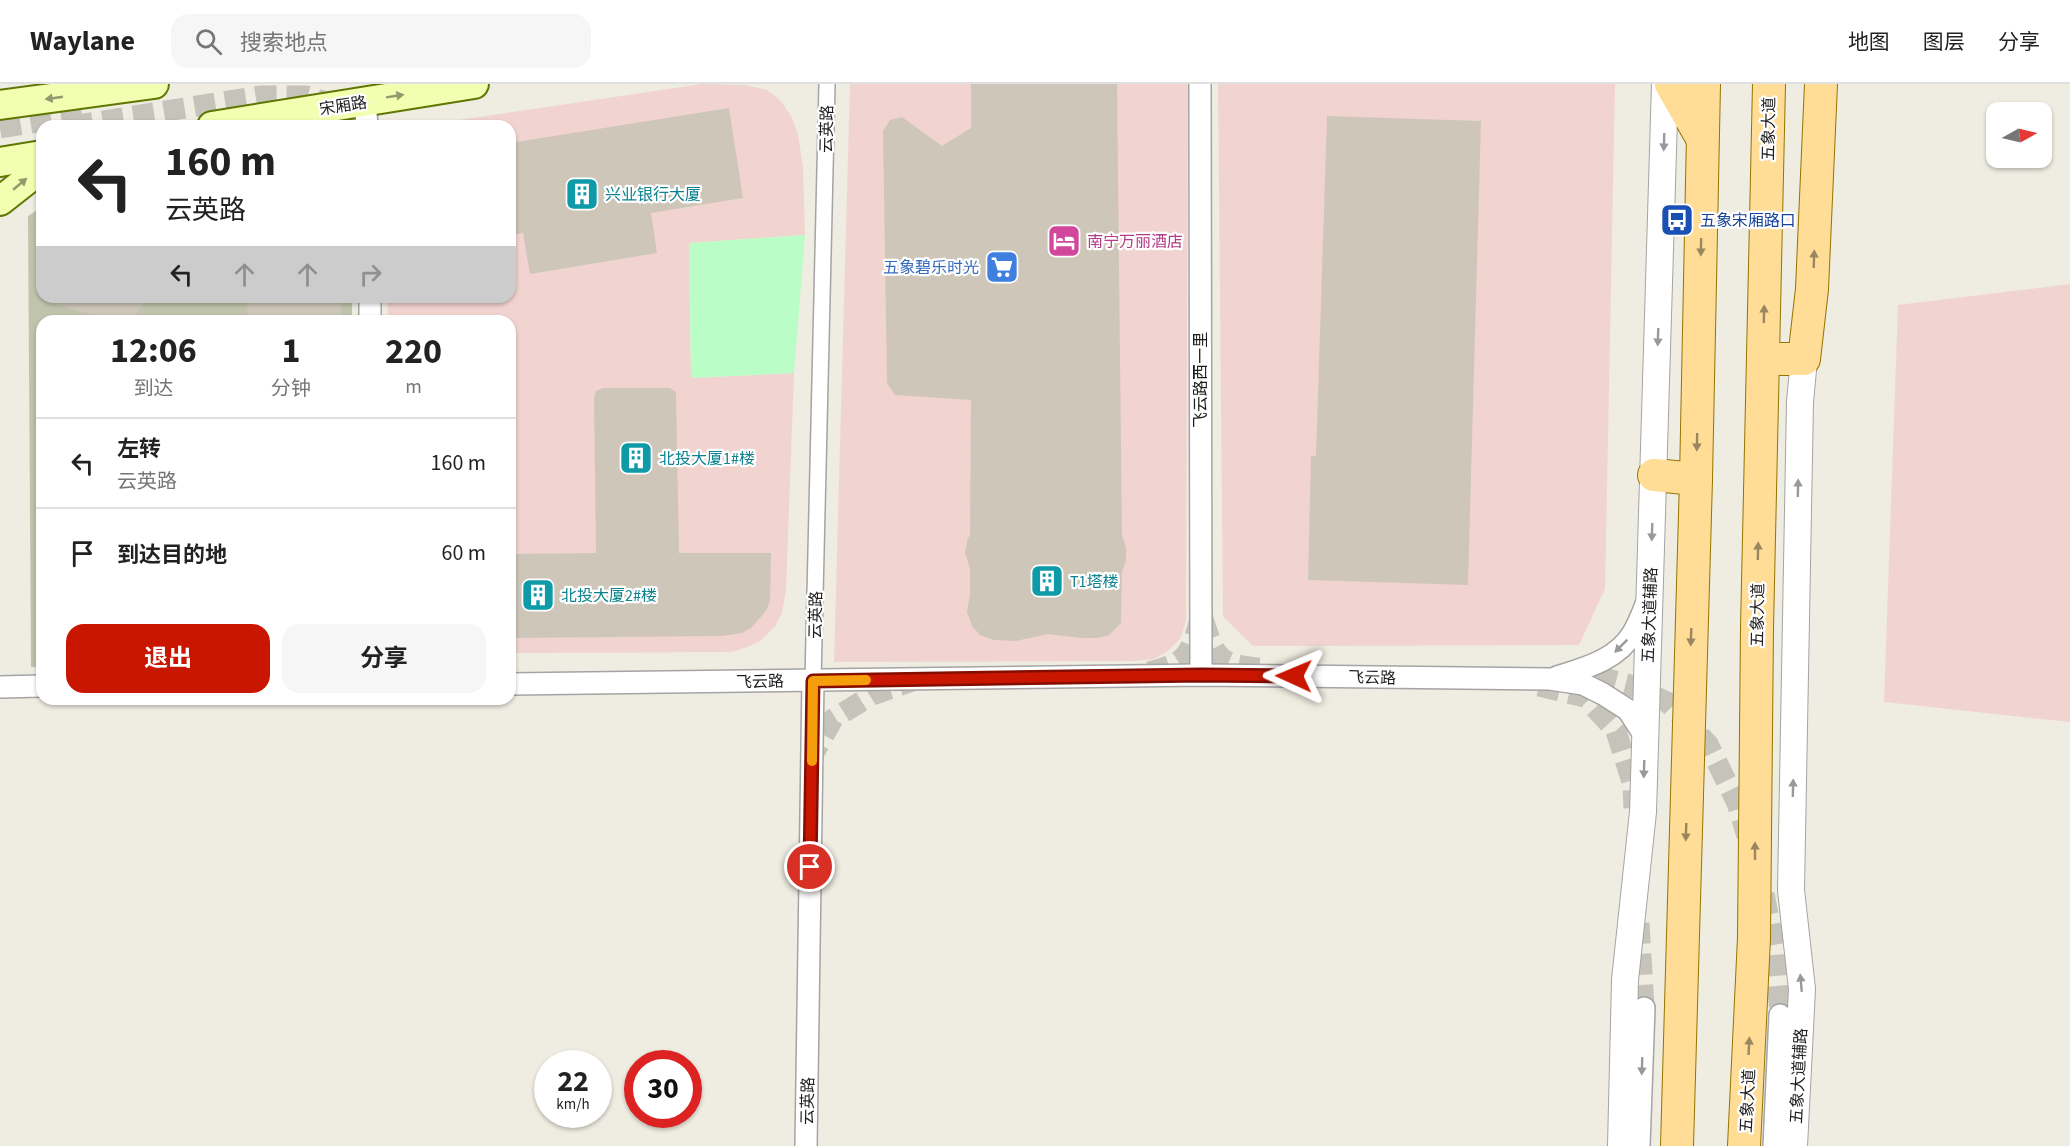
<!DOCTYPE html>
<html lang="zh">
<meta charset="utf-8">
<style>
body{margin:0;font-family:"Source Sans 3","Noto Sans SC",sans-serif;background:#f6f6f6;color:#222;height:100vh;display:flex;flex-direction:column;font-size:22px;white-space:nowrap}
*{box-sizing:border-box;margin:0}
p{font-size:20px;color:#767676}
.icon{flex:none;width:33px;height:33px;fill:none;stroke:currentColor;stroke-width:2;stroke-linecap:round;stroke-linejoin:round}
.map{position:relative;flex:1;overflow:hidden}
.details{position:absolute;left:36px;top:231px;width:480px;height:390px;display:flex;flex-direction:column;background:#fff;border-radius:18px;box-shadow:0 2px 4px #0004}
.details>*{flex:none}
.top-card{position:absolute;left:36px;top:36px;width:480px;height:183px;border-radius:18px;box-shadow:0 2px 4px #0004;background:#fff;color:#222;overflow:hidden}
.needle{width:39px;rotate:82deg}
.controls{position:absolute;left:1986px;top:18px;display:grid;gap:12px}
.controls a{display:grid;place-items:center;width:66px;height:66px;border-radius:12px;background:#fff;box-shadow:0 2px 4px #0004;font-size:30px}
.speed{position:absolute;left:534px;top:966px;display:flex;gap:12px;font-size:30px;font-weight:700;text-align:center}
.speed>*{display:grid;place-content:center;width:78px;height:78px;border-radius:50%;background:#fff;box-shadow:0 2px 4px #0004;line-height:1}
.speed small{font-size:15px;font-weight:400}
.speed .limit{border:9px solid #d22;background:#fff;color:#111}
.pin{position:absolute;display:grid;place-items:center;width:51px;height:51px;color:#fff;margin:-26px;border:3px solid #fff;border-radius:50%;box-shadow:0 2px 6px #0007}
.me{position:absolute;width:66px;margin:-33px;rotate:271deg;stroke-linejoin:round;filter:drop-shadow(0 0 4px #0008)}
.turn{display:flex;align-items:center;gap:21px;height:126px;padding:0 30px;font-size:27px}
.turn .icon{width:78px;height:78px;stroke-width:2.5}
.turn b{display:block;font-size:42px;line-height:51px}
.lanes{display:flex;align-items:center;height:57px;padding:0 30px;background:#0003;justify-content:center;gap:30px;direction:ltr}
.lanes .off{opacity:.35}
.eta{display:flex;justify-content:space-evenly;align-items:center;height:102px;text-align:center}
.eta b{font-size:36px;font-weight:700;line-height:42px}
.button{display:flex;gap:12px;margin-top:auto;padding:12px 30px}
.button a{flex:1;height:69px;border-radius:18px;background:#c91600;color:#fff;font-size:24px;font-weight:700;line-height:69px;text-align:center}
.button a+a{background:#f6f6f6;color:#222}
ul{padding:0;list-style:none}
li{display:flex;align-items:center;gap:18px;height:90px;padding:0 30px;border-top:2px solid #e0e0e0}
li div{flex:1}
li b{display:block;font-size:22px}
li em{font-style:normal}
header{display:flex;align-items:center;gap:36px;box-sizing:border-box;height:84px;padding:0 30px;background:#fff;border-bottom:2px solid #e0e0e0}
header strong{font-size:28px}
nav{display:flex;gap:33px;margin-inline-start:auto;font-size:21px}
.search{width:420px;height:54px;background:#f6f6f6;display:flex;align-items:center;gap:15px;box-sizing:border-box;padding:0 21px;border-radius:18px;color:#767676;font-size:22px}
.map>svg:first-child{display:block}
.commercial{fill:#f1d4cf}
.construction{fill:#c1c4ac}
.park{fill:#bafdc7}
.building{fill:#cfc6ba}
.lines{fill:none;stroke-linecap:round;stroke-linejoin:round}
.minor-tunnel{stroke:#c5c3ba;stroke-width:21;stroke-dasharray:21 10;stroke-linecap:butt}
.pedestrian-casing{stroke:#a4a4a4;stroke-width:18}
.minor-casing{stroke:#a4a4a4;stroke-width:24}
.tertiary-casing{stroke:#a4a4a4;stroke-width:28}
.secondary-casing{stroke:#5d7700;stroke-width:32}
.primary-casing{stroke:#957400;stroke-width:34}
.pedestrian{stroke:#fff;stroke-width:15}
.minor{stroke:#fff;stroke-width:21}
.tertiary{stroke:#fff;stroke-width:26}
.secondary{stroke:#f2feb0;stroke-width:28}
.primary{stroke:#ffdd96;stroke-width:32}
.oneway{fill:#92996e}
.oneway2{fill:#999}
.oneway3{fill:#998760}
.route-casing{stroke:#830e00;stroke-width:15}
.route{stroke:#c91600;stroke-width:10}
.slow{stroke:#f59e0b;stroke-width:10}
.labels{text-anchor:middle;stroke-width:4.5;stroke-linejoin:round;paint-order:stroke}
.street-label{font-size:16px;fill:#1d1d1d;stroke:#fff}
.culture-label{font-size:16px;fill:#0d838f;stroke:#fff;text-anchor:start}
.transit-label{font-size:16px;fill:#164399;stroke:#fff;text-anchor:start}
.hotel-label{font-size:16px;fill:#b23c85;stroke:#fff;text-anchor:start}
.shop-label{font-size:16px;fill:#366cbe;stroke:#fff;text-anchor:end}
</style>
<header>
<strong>Waylane</strong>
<div class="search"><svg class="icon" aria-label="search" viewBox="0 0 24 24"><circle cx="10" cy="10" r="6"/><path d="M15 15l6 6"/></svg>搜索地点</div>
<nav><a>地图</a><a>图层</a><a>分享</a></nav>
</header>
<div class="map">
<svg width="2070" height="1062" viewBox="0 0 2070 1062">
<rect width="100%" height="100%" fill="#efece1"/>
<g class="commercial">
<polygon points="702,0 745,1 767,6 780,16 791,32 798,50 803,84 805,151 689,159 691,294 794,289 786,506 782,528 776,541 760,557 750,562 732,568 510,569 510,237 388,237 387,213 510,213 510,42 418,42"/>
<polygon points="850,0 1188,0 1186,538 1180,555 1168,567 1154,575 1136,577 834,578"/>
<polygon points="1218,0 1615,0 1605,505 1579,561 1253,562 1223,532"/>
<polygon points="2070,200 2070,638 1884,618 1898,221"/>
</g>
<polygon class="construction" points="42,123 42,213 352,213 352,237 42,237 42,583 31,583 28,132"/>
<polygon class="park" points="805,151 794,289 691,294 689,159"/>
<g class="building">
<polygon points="971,0 1117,0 1122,451 1126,464 1126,477 1122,488 1121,539 1109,551 1098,554 1082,554 1048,550 1016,557 994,556 980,551 972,542 967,528 970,510 970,485 965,468 968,454 970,451 971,316 895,311 887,299 883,47 890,36 902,33 942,62 971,44"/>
<polygon points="729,24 743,114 651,129 657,169 530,190 523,149 510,151 510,59"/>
<polygon points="1327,32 1481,37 1468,501 1308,496 1311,372 1316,372"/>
<polygon points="48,213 149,213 134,233 115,237 47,218"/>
<polygon points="247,213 341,213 342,237 248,237"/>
<polygon points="603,304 670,304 676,308 679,469 771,469 770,517 766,527 751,544 742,549 722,552 510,554 510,470 596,469 594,313 596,307"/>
</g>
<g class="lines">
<g class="minor-tunnel">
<polyline points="72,42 260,12 306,12 337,21 352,35 354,42"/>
<polyline points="0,44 88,30"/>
<path d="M 1203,535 C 1217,579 1220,580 1267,585"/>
<path d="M 1149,588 C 1184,579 1189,574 1199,539"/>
<polyline points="1565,589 1583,589 1627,600 1667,618 1708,660 1737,719 1747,752"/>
<polyline points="1539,602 1585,613 1616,647 1633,701 1634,724"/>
<polyline points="811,679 814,669 833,635 872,611 915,596"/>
<polyline points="1764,810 1775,866 1780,931"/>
<polyline points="1639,839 1644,924"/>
</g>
<g class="pedestrian-casing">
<polyline id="pedestrian" points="813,596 827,0"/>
</g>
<g class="minor-casing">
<g id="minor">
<polyline points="1200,0 1201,591"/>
<polyline points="365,17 367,42"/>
<polyline points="370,213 370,237"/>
<path d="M 1557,593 C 1585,584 1617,576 1633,549 C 1639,539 1643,528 1647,518"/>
<polyline points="510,600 1201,591 1550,595 1583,600 1603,610 1628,626 1645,652"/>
<polyline points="0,603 42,602"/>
<polyline points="806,1062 813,596"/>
<polyline points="1639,1062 1644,924"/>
<polyline points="1774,1062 1780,931"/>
</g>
</g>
<g class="tertiary-casing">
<g id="tertiary">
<polyline points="1621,1062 1625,896 1643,728 1665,0"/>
<polyline points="1794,1062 1802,905 1791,806 1800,318 1804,275"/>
</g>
</g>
<g class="secondary-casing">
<g id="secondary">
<polyline points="0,21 154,0"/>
<polyline points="212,42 474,0"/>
<polyline points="0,78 42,71"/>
<polyline points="0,117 42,84"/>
</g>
</g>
<g class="primary-casing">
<g id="primary">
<polyline points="1671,0 1702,54"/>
<polyline points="1763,275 1804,275 1812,205 1821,0"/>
<polyline points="1654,391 1696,395"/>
<polyline points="1677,1062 1696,395 1704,0"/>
<polyline points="1744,1062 1754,854 1757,544 1769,0"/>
</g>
</g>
<use href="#pedestrian" class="pedestrian"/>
<use href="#minor" class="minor"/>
<use href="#tertiary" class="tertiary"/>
<use href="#secondary" class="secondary"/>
<use href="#primary" class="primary"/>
</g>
<defs><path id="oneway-solid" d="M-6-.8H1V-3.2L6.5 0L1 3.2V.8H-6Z" transform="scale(1.5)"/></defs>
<g class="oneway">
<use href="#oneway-solid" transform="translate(395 12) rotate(-9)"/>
<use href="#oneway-solid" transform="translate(54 14) rotate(172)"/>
<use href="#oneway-solid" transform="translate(20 100) rotate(-40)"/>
</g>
<g class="oneway2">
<use href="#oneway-solid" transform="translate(1664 58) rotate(92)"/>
<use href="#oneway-solid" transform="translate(1658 253) rotate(92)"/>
<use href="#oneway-solid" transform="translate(1798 404) rotate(-89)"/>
<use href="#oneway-solid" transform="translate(1652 448) rotate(92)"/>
<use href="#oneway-solid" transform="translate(1621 562) rotate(135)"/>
<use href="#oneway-solid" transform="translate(1644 685) rotate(92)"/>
<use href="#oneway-solid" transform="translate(1793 704) rotate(-89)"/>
<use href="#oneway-solid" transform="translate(1801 899) rotate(-95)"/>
<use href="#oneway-solid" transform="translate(1642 982) rotate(92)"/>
</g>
<g class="oneway3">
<use href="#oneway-solid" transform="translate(1701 163) rotate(91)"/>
<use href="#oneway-solid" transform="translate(1814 175) rotate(-88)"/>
<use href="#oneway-solid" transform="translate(1764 230) rotate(-89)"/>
<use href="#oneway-solid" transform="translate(1697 358) rotate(91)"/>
<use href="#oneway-solid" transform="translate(1758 467) rotate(-89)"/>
<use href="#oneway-solid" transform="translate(1691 553) rotate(92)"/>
<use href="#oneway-solid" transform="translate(1686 748) rotate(92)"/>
<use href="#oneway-solid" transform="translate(1755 767) rotate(-90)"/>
<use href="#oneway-solid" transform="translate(1749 962) rotate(-87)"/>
</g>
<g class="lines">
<g class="route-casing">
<polyline id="route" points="810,783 813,597 1201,591 1294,592"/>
</g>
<use href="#route" class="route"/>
<polyline class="slow" points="812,677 813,597 866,596"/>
</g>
<defs>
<g id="building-square" transform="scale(1.725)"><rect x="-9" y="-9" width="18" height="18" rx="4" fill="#0f9aa8" stroke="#fff"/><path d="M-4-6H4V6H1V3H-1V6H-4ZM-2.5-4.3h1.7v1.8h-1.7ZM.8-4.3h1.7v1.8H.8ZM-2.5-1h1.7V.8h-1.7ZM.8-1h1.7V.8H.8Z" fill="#fff"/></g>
<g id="bus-square" transform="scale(1.725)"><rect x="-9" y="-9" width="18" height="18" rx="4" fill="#1a4fb4" stroke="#fff"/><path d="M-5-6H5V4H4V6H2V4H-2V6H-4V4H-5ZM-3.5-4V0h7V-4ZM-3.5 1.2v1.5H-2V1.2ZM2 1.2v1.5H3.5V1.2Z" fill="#fff"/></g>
<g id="hotel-square" transform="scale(1.725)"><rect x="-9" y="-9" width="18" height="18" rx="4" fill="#d1479c" stroke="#fff"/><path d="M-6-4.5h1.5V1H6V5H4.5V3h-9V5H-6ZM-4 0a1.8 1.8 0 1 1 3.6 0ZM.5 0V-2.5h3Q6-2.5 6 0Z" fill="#fff"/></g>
<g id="supermarket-square" transform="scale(1.725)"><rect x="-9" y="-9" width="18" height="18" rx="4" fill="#3f7fe0" stroke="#fff"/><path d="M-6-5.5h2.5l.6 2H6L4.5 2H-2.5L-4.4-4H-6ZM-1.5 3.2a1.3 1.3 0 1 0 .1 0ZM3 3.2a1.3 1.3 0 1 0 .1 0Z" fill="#fff"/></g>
</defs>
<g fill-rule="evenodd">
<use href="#building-square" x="582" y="110"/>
<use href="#bus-square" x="1677" y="136"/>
<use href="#hotel-square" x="1064" y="157"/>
<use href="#supermarket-square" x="1002" y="183"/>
<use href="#building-square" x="636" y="374"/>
<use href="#building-square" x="1047" y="497"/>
<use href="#building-square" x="538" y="511"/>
</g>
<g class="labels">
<g class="street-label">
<text transform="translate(343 21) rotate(-9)" y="6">宋厢路</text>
<text transform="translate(826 45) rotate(-89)" y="6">云英路</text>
<text transform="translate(1768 45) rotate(-89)" y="6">五象大道</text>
<text transform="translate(1200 296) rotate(-90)" y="6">飞云路西一里</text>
<text transform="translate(815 531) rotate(-89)" y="6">云英路</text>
<text transform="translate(1649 531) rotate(-88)" y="6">五象大道辅路</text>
<text transform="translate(1757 531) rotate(-89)" y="6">五象大道</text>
<text transform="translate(1372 593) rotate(1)" y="6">飞云路</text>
<text transform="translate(760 597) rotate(-1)" y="6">飞云路</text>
<text transform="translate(1798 992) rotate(-87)" y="6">五象大道辅路</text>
<text transform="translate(807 1017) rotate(-89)" y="6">云英路</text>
<text transform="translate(1747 1017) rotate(-87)" y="6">五象大道</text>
</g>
<g class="culture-label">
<text x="605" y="116">兴业银行大厦</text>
<text x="659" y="380">北投大厦1#楼</text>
<text x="1070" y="503">T1塔楼</text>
<text x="561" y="517">北投大厦2#楼</text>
</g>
<g class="transit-label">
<text x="1700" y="142">五象宋厢路口</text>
</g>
<g class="hotel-label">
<text x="1087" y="163">南宁万丽酒店</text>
</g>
<g class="shop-label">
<text x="979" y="189">五象碧乐时光</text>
</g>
</g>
</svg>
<div class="controls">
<a><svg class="needle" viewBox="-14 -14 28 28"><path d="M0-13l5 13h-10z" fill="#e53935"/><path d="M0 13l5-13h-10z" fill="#767676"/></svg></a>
</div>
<div class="speed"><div>22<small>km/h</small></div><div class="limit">30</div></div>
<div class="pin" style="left:810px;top:783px;background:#d93025"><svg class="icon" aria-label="arrive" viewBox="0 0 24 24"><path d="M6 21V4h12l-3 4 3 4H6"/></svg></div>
<svg class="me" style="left:1294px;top:592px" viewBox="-20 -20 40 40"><path d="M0-17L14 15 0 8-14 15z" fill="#c91600" stroke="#fff" stroke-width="4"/></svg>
<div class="top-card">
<div class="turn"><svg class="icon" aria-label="left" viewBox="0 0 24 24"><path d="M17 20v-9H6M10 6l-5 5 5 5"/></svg><div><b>160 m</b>云英路</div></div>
<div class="lanes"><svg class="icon" aria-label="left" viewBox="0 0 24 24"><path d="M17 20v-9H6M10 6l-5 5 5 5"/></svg><svg class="icon off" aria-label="ahead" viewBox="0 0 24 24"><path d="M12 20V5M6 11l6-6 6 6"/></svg><svg class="icon off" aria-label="ahead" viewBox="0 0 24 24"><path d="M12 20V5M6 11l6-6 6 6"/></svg><svg class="icon off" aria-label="right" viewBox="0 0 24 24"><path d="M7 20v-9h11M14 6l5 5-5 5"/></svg></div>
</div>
<section class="details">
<div class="eta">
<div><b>12:06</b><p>到达</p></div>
<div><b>1</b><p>分钟</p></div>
<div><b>220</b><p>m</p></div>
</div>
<ul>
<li><svg class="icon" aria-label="left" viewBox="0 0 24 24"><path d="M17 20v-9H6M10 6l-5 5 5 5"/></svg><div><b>左转</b><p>云英路</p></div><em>160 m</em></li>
<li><svg class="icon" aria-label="arrive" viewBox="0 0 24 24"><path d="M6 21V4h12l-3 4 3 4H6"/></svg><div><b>到达目的地</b></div><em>60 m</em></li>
</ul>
<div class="button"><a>退出</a><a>分享</a></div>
</section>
</div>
